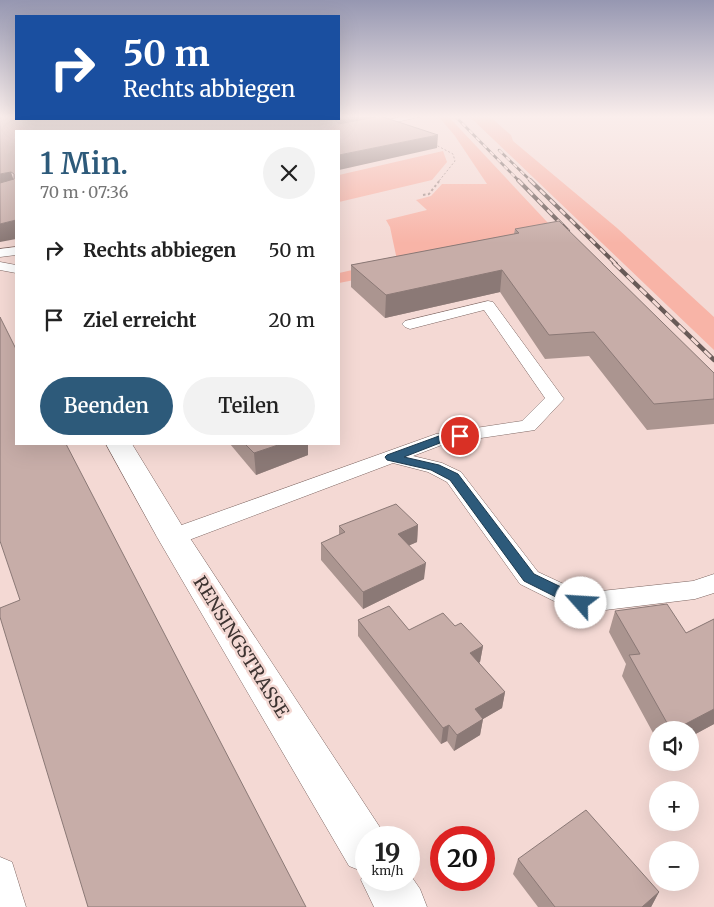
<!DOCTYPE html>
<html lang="de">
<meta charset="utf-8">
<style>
body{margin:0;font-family:Merriweather,serif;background:#f2f2f2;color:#222;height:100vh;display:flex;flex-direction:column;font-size:19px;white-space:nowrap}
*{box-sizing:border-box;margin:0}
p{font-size:16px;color:#767676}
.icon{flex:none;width:28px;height:28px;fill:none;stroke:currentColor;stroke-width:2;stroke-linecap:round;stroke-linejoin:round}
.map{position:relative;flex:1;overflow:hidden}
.sheet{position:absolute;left:15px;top:130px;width:325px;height:315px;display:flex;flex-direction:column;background:#fff;border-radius:0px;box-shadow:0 5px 20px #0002}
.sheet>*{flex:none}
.guide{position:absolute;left:15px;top:15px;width:325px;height:105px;border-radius:0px;box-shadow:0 5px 20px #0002;background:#1a4fa0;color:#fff;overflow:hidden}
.fabs{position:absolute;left:649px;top:721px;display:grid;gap:10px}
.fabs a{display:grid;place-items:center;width:50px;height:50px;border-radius:50%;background:#fff;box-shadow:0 5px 20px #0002;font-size:25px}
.speed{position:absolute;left:355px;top:826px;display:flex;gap:10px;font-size:25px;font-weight:700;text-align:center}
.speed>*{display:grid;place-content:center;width:65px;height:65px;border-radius:50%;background:#fff;box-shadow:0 5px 20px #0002;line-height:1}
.speed small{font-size:12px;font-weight:400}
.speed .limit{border:8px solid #d22;background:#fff;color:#111}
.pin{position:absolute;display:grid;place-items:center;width:42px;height:42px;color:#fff;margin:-21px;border:2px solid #fff;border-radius:50%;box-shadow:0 1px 5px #0007}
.me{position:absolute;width:55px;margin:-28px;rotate:296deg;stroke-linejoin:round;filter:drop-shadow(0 0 4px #0008)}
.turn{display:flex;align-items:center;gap:18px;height:105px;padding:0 25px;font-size:22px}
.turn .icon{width:65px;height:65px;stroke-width:2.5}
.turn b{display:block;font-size:35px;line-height:42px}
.round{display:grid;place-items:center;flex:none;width:52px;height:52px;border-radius:26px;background:#f2f2f2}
.headline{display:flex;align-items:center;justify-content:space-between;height:85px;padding:0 25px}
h1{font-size:30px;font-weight:600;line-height:38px;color:#2d5a7a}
.primary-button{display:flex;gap:10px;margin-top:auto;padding:10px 25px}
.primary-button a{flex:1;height:58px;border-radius:30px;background:#2d5a7a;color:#fff;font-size:20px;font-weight:600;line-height:58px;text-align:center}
.primary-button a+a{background:#f2f2f2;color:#222}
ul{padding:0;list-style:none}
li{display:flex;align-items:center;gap:15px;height:70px;padding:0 25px}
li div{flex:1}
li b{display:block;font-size:19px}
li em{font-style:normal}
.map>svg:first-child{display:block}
.green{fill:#f8b4a7}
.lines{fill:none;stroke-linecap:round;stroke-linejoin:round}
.service-casing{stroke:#7e6662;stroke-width:1}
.minor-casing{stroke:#7e6662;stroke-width:1}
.path-far1{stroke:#a38f8b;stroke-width:1;stroke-dasharray:2 2;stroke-linecap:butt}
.path{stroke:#a38f8b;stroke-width:2;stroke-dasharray:2.5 2.5;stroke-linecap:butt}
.service{fill:#fff;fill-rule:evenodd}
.minor{fill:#fff;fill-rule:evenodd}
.rail-far2-casing{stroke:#685a57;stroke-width:2.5}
.rail-far1-casing{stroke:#685a57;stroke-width:4}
.rail-casing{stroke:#685a57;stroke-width:4.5}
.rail-far2{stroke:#f4d9d4;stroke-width:2;stroke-dasharray:5;stroke-linecap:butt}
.rail-far1{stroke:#f4d9d4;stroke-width:2.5;stroke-dasharray:7;stroke-linecap:butt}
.rail{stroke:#f4d9d4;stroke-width:3;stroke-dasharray:9;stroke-linecap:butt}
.wall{fill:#ab9590}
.shaded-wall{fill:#8b7976}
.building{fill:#c7ada8;stroke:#8b7976}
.route{fill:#2d5a7a;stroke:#1d3a4f}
.labels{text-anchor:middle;stroke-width:5;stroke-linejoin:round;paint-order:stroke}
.near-street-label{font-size:18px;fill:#3d3331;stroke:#f4d9d4}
</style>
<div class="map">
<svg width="714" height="907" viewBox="0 0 714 907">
<rect width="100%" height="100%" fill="#f4d9d4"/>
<g class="green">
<polygon points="438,116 448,116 563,239 339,283 339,273 397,260 390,227 386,220 427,210 416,200 431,196 442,184 487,184 455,136"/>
<polygon points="469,116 489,116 511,135 513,141 617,228 714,317 714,350"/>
<polygon points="443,151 447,162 432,180 339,202 339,175"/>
</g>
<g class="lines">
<g class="service-casing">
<g id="service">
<polygon points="406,116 423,116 339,135 339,131 335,131"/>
<polygon points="16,247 16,255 0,257 0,249"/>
<polygon points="0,262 16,265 16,273 0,270"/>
<polygon points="488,301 493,302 564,399 535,430 447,443 413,456 442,463 461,472 538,572 583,593 693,581 714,574 714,593 695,599 581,613 572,610 520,584 447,482 428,472 393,463 181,543 173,545 165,543 162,537 165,531 436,434 522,421 545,398 484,310 410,329 405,327 402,324 405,321"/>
<polygon points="0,857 12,862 26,907 0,907"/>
</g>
</g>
<g class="minor-casing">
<polygon id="minor" points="106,444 132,444 184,529 383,832 385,838 366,838 366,880 409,880 409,873 420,889 427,907 374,907 361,880 364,872 349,866 157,537"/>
</g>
<polyline class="path-far1" points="434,144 453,154 455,161 439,181"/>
<polyline class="path" points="423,195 429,194 440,180"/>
<use href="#service" class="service"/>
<use href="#minor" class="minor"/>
<g class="rail-far2-casing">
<g id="rail-far2">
<polyline points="455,116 519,181"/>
<polyline points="499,150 531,181"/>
</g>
</g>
<g class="rail-far1-casing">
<g id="rail-far1">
<polyline points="518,180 568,231"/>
<polyline points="530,180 616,264"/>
</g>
</g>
<g class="rail-casing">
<polyline id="rail" points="614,263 714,360"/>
</g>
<use href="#rail-far2" class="rail-far2"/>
<use href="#rail-far1" class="rail-far1"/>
<use href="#rail" class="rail"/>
</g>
<g class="wall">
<polygon points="515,229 714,373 714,424 647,430 589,356 545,359 500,292 385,318 351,287 351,265 514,234"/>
<polygon points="230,444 308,444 308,455 256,475"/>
<polygon points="418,525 417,542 409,545 424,579 363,609 321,560 321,543 339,535 339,526"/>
<polygon points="615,611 686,633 714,619 714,724 690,737 690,730 658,730 658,742 622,676 626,664 609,632"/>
<polygon points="358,620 409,630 455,626 483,646 480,662 479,663 505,692 502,708 483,719 480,735 454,751 447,741 441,744 358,636"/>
<polygon points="518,859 659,892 651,907 538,907 513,874"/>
</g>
<g class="shaded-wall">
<polygon points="339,116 378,116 335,129 333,119 339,119"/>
<polygon points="438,135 437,148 339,170 339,155"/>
<polygon points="11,172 16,187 0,190 0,174"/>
<polygon points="16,220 16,239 0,242 0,224"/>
<polygon points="502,270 500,292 385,318 386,295"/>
<polygon points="281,444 308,444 308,455 256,475 254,453"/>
<polygon points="418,525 417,542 397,551 398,534"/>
<polygon points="426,563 424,579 363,609 363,592"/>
<polygon points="483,646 480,662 468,669 470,653"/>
<polygon points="505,692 502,708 483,719 480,735 454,751 457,735 475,709"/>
<polygon points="714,709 714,724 690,737 690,730 674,730"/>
<polygon points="449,725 447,741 441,744 443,728"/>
<polygon points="659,892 651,907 642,907"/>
</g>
<g class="building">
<polygon points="0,116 16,116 16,119 334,119 339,124 380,116 438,135 339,155 339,131 16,131 16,220 0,224 0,183 14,179 14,174 11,172 0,174"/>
<polygon points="559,221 714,373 714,399 654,404 594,332 549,335 502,270 386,295 351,265 519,233 515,229"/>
<polygon points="0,317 16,349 16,444 66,444 306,907 88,907 0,617 0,608 20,600 0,541"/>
<polygon points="245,444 281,444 254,453"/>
<polygon points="396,504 418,525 398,534 426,563 363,592 321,543 345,532 339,526"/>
<polygon points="667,604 686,633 714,619 714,709 674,730 671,730 629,655 640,654 615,611"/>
<polygon points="389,606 409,630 443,613 455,626 461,623 483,646 470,653 505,692 475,709 483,719 457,735 449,725 443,728 358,620"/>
<polygon points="586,810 659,892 642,907 555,907 518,859"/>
</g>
<linearGradient id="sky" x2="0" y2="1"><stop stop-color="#9697b1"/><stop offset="0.48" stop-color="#faeeec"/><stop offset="1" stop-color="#faeeec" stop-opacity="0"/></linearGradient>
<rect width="714" height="243" fill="url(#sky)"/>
<polygon class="route" points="460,432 466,436 464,438 445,441 404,457 439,465 458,474 534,574 586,599 588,603 586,607 581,609 576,607 524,581 450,480 431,470 387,460 385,457 387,455 439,436"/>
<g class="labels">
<g class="near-street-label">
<text transform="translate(241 647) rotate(58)" y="6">RENSINGSTRASSE</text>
</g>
</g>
</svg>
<div class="fabs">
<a><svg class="icon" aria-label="sound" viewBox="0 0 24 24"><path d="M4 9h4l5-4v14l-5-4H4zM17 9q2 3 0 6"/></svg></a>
<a>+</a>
<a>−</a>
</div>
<div class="speed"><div>19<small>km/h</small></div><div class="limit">20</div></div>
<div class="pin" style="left:460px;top:436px;background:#d93025"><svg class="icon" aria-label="arrive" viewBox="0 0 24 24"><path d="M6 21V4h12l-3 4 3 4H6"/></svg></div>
<svg class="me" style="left:581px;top:603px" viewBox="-20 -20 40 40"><circle r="19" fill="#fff"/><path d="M0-13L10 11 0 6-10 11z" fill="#2d5a7a"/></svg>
<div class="guide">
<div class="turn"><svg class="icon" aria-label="right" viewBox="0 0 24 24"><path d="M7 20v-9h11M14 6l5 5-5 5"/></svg><div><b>50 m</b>Rechts abbiegen</div></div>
</div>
<section class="sheet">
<div class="headline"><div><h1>1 Min.</h1><p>70 m · 07:36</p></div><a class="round"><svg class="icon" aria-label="close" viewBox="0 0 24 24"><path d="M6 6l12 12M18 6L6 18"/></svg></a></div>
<ul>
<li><svg class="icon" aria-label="right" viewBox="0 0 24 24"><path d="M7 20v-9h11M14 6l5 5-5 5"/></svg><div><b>Rechts abbiegen</b></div><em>50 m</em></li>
<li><svg class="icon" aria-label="arrive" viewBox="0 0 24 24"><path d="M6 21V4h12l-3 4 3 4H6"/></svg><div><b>Ziel erreicht</b></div><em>20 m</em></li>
</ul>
<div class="primary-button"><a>Beenden</a><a>Teilen</a></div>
</section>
</div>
